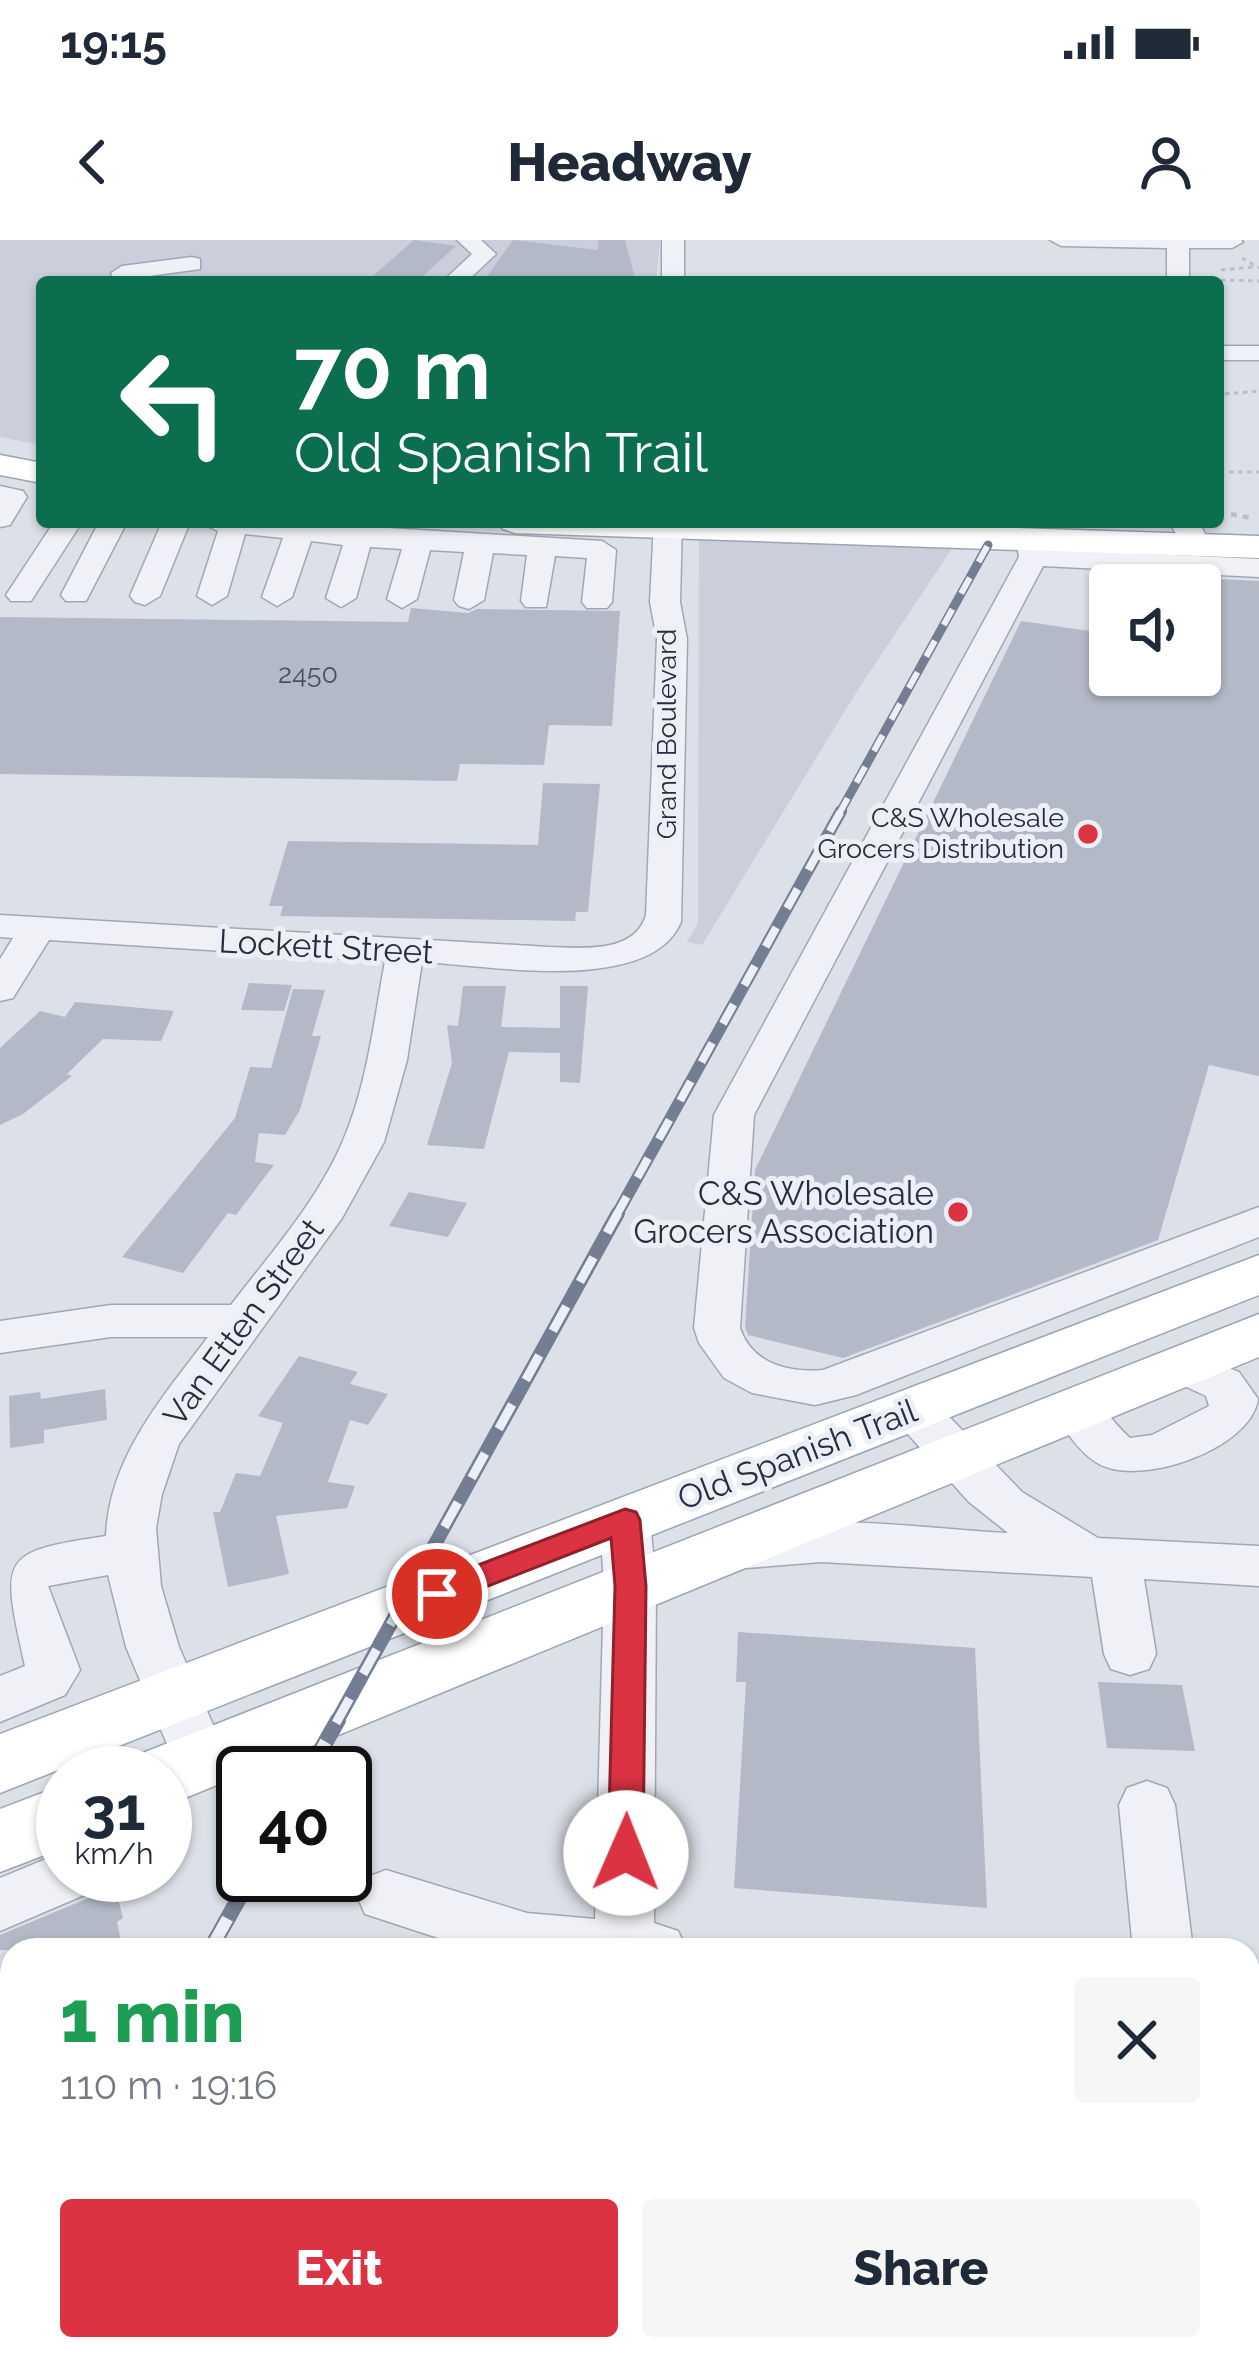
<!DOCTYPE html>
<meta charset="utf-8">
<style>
body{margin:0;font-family:Raleway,sans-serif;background:#f6f6f7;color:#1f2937;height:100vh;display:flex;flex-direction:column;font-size:45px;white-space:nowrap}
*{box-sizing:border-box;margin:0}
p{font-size:39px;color:#747a83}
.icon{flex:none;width:66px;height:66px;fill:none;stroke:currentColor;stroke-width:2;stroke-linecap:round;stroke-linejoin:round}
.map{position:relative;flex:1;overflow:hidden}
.panel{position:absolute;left:0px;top:1698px;width:1260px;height:423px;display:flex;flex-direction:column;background:#fff;border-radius:36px 36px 0 0;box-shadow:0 3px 9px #0004}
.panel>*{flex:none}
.banner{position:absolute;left:36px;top:36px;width:1188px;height:252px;border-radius:12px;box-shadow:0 3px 9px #0004;background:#0b6e4f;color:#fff;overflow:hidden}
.fabs{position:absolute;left:1089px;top:324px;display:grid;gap:24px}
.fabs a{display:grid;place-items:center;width:132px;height:132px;border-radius:12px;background:#fff;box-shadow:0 3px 9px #0004;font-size:60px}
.speed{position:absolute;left:36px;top:1506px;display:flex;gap:24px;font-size:60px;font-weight:700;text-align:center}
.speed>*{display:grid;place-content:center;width:156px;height:156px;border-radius:50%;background:#fff;box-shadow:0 3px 9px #0004;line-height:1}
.speed small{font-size:30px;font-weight:400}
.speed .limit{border:6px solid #111;border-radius:18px;background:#fff;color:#111}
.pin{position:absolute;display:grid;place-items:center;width:102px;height:102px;color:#fff;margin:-51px;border:6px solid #fff;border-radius:50%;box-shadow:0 3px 12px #0007}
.me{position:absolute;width:132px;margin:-66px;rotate:1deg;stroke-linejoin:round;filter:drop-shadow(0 0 9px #0008)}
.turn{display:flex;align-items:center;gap:42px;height:252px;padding:0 60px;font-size:54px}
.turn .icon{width:156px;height:156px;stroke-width:2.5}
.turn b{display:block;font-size:84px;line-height:102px}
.round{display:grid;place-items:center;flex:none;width:126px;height:126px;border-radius:12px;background:#f6f6f7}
.summary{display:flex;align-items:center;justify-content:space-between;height:204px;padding:0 60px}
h1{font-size:72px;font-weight:800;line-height:90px;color:#1e9e55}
.action{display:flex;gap:24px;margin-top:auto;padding:24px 60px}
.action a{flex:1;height:138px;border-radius:12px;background:#dc3342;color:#fff;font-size:48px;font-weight:800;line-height:138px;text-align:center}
.action a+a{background:#f6f6f7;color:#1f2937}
.status{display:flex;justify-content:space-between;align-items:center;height:84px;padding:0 60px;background:#fff;direction:ltr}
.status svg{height:33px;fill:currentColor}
header{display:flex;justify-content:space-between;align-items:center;height:156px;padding:0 60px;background:#fff;font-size:54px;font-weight:800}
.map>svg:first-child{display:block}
.built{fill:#cacfdb}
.building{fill:#b3b9c6}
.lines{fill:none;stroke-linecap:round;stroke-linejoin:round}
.minor-casing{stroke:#a1a7b2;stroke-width:3}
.major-casing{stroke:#9ba4b5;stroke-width:3}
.path-far1{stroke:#bbbec7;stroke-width:3;stroke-dasharray:4.5 4.5;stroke-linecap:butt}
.path{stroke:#bbbec7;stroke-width:4.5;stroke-dasharray:6 6;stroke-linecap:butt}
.minor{fill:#f0f1f6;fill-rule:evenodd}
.major{fill:#fff;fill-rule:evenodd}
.rail-far3-casing{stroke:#747e93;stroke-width:9}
.rail-far2-casing{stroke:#747e93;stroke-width:12}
.rail-far1-casing{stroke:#747e93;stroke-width:14}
.rail-casing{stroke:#747e93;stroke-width:16}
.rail-far3{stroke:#eceff6;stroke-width:6;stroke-dasharray:18;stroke-linecap:butt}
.rail-far2{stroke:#eceff6;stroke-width:8;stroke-dasharray:22;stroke-linecap:butt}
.rail-far1{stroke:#eceff6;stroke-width:9;stroke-dasharray:28;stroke-linecap:butt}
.rail{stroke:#eceff6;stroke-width:12;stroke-dasharray:36;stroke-linecap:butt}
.route{fill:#dc3342;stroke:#8f212b;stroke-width:3}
.poi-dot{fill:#dc3342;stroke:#eceff6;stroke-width:4.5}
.labels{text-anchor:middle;stroke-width:10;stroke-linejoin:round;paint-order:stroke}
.number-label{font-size:27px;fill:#485062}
.far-street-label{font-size:27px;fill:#252d40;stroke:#eceff6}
.far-poi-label{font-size:27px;fill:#252d40;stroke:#eceff6;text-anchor:end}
.street-label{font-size:33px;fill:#252d40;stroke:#eceff6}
.poi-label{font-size:33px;fill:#252d40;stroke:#eceff6;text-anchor:end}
</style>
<div class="status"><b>19:15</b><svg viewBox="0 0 49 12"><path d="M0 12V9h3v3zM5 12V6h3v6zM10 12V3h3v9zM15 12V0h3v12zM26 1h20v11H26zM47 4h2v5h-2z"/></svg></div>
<header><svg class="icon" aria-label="back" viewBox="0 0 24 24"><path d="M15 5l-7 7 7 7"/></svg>Headway<svg class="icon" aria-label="person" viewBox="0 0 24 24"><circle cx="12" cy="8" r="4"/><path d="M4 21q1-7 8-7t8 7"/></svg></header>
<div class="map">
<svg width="1259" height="2119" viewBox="0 0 1259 2119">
<rect width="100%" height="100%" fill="#dce0e8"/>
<g class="built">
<polygon points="0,0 660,0 656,42 42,42 42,205 0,197"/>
<polygon points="699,298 955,304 859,448 702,705 687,702 698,683"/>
</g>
<g class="building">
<polygon points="414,0 456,6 424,35 424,42 366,42"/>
<polygon points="513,0 598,10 599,0 625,0 636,42 483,42"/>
<polygon points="1200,338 1259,341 1259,836 1209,825 1158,1000 843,1118 748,1095 745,1087 755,930 1021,381 1110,394 1110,435 1200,435"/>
<polygon points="411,368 468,373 477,369 620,371 612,486 549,485 544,525 460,524 457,541 0,534 0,377 408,382"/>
<polygon points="543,543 600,544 588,672 576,672 575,681 280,676 283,666 269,666 288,601 538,605"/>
<polygon points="249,743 292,745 284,771 241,770"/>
<polygon points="463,746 506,746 501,787 560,788 560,746 588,746 580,843 560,842 560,813 509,812 484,909 427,905 452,823 447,785 458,786"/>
<polygon points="293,749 325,750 312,796 321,796 300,870 285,895 259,893 255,922 274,925 236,975 228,973 183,1033 122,1017 235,878 250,827 271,828"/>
<polygon points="75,762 174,771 161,801 103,799 67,834 72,836 23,874 0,885 0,808 40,771 65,777"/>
<polygon points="409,952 467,963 448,997 389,986"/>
<polygon points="299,1116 358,1132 350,1144 388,1154 368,1185 350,1180 328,1242 355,1246 347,1268 276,1276 289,1334 228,1347 213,1272 220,1272 236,1233 260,1236 283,1183 258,1176"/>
<polygon points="105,1149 107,1180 44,1190 44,1203 10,1208 9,1156 40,1152 41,1159"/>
<polygon points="738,1392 975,1408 987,1668 734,1648 746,1442 736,1442"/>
<polygon points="1098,1442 1182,1445 1195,1511 1107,1508"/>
<polygon points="112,1635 123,1678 117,1682 121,1701 97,1710 0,1710 0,1695 91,1657 102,1636"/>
</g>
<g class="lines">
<g class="minor-casing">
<g id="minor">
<polygon points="457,0 481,0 496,14 466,42 442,42 472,14"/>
<rect x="662" y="0" width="22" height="42"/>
<polygon points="1050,0 1241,0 1243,2 1232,8 1189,8 1189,42 1167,42 1167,8 1061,6"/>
<polygon points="192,17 200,19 200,29 135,38 137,42 115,42 111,33 122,26"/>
<rect x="1218" y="106" width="41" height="14"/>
<polygon points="0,246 23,251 27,257 10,285 0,287"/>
<polygon points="54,282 82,282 31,361 11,361 6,355"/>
<polygon points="99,282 127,282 86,361 66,361 61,355"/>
<polygon points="162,282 190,282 160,356 145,365 135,362 130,356"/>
<polygon points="199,282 290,282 602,301 616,310 612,362 607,368 587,368 582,362 587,318 555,316 546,367 526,367 521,361 527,315 493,313 484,360 469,369 459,366 454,360 464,312 430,310 417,359 402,368 387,359 402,309 370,307 356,358 341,367 326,358 343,305 311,301 292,357 277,366 262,357 283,298 245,294 227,356 212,365 197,356 218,291"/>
<path d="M 654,282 L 682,282 L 680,362 L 687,399 L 681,682 C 650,756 487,725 422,722 L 407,820 L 384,902 L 342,978 L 179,1204 L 162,1254 L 156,1288 L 161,1346 L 179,1407 L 229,1521 L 221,1537 L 201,1544 L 181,1537 L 126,1407 L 108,1335 L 48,1346 L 80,1430 L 65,1455 L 0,1482 L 0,1436 L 25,1426 C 0,1315 0,1312 106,1296 C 109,1217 163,1157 208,1097 L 111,1097 L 0,1113 L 0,1081 L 111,1065 L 231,1065 C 270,1014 316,963 342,903 C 367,846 374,781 385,721 L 49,700 L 13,758 L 0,761 L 0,719 L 13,698 L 0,697 L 0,675 L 549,707 C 581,708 635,714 646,675 L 657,399 L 650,362 Z"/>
<polygon points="1169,282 1199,282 1210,304 1206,310 1186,310"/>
<path d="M 1030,291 L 1040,293 L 1046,309 L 1259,319 L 1259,337 L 1043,326 L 754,875 L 740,1088 C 752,1124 789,1133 823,1130 L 1259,967 L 1259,997 L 856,1155 L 815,1165 L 752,1153 L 724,1138 L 699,1103 L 694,1088 L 714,875 L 1019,317 L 1016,299 Z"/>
<path d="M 1181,1109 L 1239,1132 L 1258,1159 C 1251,1209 1141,1247 1099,1224 C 1079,1213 1062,1186 1050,1167 L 1057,1155 C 1094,1144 1105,1176 1130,1198 L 1152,1195 L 1209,1166 L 1206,1156 L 1165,1137 L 1158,1125 L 1165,1113 Z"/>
<path d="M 913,1152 L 930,1157 L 1022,1252 L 1098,1298 L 1259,1306 L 1259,1346 L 1144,1339 L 1156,1414 L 1149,1429 L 1130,1435 L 1111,1429 L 1104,1414 L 1092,1337 L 821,1322 L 747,1328 L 729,1323 L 722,1309 L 729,1295 C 810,1270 923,1289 1008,1293 L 969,1262 L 896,1181 L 889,1169 L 896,1157 Z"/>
<polygon points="625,1261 643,1267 650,1280 656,1346 654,1683 678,1691 687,1710 475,1710 365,1674 357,1656 365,1638 386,1630 527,1673 595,1679 604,1346 600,1280 607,1267"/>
<polygon points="1147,1541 1167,1548 1175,1565 1193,1710 1133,1710 1119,1565 1127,1548"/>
<polygon points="63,1612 63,1635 98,1635 89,1653 0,1691 0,1638"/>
<polygon points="1248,1727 1259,1728 1259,1784 1248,1783"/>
<polygon points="1248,1902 1259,1903 1259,1965 1248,1964"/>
<polygon points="417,2109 485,2109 482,2119 414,2119"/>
<rect x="586" y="2109" width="68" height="10"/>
</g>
</g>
<g class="major-casing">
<g id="major">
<polygon points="0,215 42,223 42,243 0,235"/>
<polygon points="497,282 832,282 1259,296 1259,318 515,293 503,289"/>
<polygon points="1259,1015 1259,1055 0,1553 0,1494"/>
<polygon points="1259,1074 1259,1117 190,1556 165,1565 165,1533 131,1533 140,1514"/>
<polygon points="63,1545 63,1608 0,1632 0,1569"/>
</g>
</g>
<g class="path-far1">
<polyline points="1242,18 1259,28"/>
<polyline points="1221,30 1254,27"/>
<polyline points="1221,40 1259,41"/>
<polyline points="1225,154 1259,151"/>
<polyline points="1229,232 1259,232"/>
</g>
<polyline class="path" points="1231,274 1251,278"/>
<use href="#minor" class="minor"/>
<use href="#major" class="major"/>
<g class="rail-far3-casing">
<polyline id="rail-far3" points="839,574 988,305"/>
</g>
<g class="rail-far2-casing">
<polyline id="rail-far2" points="616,976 841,571"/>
</g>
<g class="rail-far1-casing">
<polyline id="rail-far1" points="336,1483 618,973"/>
</g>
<g class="rail-casing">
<g id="rail">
<polyline points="308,1533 338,1480"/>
<polyline points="210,1710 252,1635"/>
<polyline points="0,2089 12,2067"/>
</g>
</g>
<use href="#rail-far3" class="rail-far3"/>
<use href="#rail-far2" class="rail-far2"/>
<use href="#rail-far1" class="rail-far1"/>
<use href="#rail" class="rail"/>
</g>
<polygon class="route" points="625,1269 636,1272 640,1280 646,1346 643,1613 638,1624 626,1628 613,1624 608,1613 615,1346 611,1298 437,1366 426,1363 422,1354 426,1345"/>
<g class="poi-dot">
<circle cx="1088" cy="594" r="12"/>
<circle cx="958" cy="972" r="12"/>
</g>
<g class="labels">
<g class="number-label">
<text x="308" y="443">2450</text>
</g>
<g class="far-street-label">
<text transform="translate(667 494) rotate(-90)" y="9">Grand Boulevard</text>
</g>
<g class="far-poi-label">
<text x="1064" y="587">C&amp;S Wholesale<tspan x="1064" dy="31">Grocers Distribution</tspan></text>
</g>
<g class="street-label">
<text transform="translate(326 706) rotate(3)" y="12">Lockett Street</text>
<text transform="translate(243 1082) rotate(-54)" y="12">Van Etten Street</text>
<text transform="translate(797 1214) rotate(-21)" y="12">Old Spanish Trail</text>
</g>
<g class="poi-label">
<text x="934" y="965">C&amp;S Wholesale<tspan x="934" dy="38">Grocers Association</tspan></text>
</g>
</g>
</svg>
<div class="fabs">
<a><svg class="icon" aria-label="sound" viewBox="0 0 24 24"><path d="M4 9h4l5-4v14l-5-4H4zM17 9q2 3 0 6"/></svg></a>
</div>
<div class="speed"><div>31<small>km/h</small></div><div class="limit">40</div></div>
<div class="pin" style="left:437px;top:1354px;background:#d93025"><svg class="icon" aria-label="arrive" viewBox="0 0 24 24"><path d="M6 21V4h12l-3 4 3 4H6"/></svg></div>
<svg class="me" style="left:626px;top:1613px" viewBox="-20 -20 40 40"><circle r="19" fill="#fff"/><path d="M0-13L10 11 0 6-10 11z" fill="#dc3342"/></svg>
<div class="banner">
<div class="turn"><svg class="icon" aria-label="left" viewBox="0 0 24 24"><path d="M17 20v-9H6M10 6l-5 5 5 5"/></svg><div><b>70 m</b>Old Spanish Trail</div></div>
</div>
<section class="panel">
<div class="summary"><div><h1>1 min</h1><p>110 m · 19:16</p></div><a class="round"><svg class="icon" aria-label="close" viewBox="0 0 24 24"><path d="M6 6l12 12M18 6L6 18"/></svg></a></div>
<div class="action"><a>Exit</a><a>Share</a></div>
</section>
</div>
